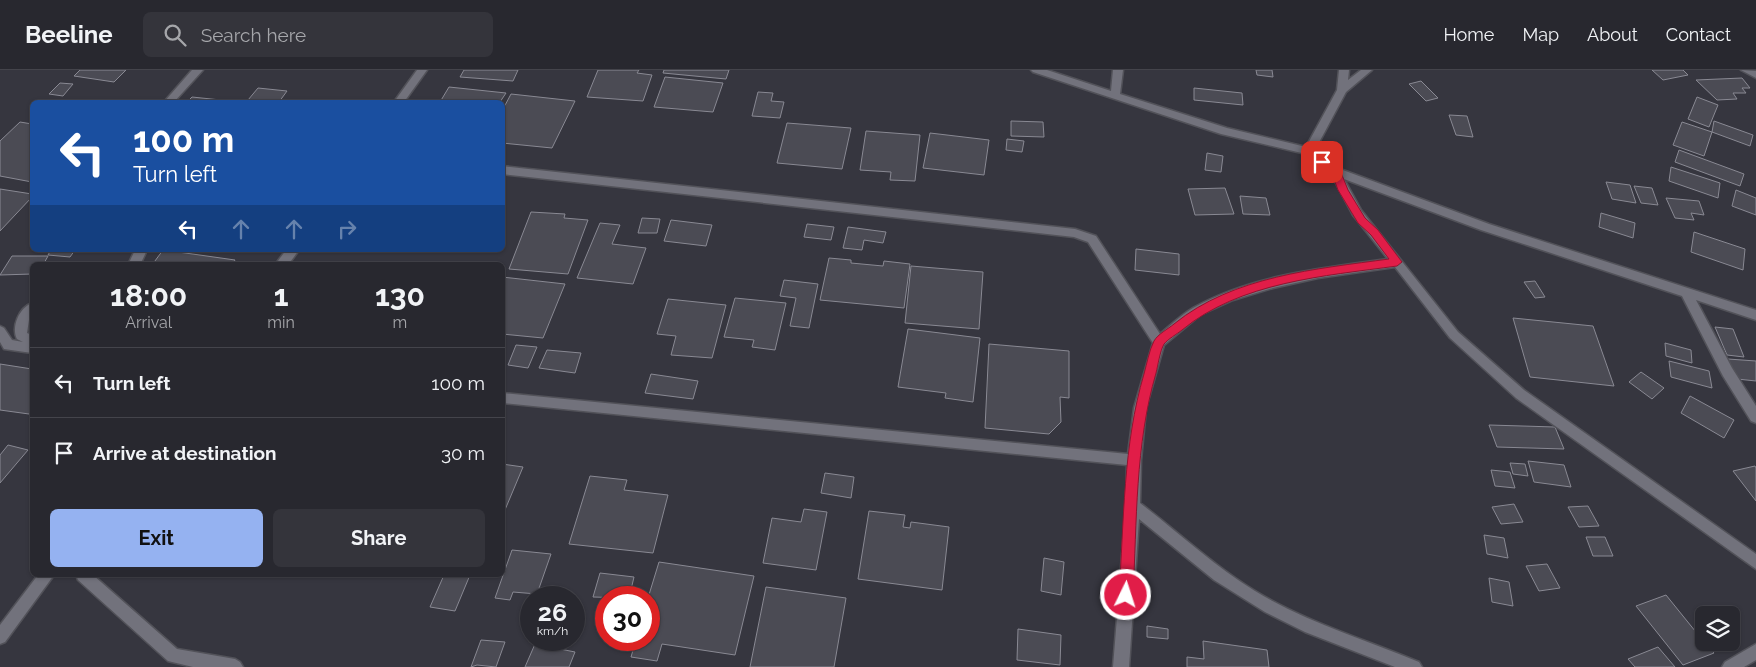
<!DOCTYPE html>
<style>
body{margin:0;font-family:Raleway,sans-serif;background:#34343b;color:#f1f3f6;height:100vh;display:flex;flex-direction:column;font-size:19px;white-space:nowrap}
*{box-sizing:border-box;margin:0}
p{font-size:16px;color:#a5a6aa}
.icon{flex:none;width:28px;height:28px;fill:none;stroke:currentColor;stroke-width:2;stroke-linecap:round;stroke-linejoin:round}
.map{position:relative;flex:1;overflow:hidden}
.side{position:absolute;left:30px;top:192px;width:475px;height:315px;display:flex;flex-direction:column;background:#28282f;border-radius:8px;box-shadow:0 1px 4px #0004,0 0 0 1px #44444b}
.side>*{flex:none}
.hud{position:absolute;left:30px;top:30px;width:475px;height:152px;border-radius:8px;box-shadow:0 1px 4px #0004,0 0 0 1px #44444b;background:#1a4fa0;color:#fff;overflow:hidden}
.buttons{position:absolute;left:1695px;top:536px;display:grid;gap:10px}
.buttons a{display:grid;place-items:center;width:45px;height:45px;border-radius:8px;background:#28282f;box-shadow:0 1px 4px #0004,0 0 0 1px #44444b;font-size:25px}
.speed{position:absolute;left:520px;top:516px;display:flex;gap:10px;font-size:25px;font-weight:700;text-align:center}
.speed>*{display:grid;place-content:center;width:65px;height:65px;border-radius:50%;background:#28282f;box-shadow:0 1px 4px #0004,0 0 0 1px #44444b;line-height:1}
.speed small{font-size:12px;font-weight:400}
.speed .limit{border:8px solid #d22;background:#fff;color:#111}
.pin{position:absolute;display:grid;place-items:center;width:42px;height:42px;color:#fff;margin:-21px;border-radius:10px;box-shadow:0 2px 8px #0006}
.me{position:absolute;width:55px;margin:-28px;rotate:4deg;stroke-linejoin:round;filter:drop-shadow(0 0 4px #0008)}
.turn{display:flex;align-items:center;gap:18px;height:105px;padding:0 20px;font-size:22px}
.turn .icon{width:65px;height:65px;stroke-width:2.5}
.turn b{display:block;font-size:35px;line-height:42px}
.lanes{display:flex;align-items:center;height:48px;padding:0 20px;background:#0003;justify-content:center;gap:25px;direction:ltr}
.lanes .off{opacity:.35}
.eta{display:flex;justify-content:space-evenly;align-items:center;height:85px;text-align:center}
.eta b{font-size:30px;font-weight:700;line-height:35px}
.action{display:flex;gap:10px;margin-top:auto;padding:10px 20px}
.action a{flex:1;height:58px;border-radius:8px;background:#95b2f1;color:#111;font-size:20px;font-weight:700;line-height:58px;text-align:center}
.action a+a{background:#34343b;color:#f1f3f6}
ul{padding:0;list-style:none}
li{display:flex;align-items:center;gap:15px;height:70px;padding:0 20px;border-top:1px solid #44444b}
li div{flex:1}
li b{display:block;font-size:19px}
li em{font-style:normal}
header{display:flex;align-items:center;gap:30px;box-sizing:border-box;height:70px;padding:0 25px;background:#28282f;border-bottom:1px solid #44444b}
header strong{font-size:24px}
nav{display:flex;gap:28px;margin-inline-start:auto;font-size:18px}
.search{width:350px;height:45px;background:#34343b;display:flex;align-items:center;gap:12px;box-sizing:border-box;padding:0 18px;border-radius:8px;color:#a5a6aa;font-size:19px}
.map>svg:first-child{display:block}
.building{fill:#4b4b54;stroke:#898993}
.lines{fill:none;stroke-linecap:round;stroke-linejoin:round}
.street-casing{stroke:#525259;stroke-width:3}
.street{fill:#72727c;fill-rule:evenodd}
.route{fill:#e11d48;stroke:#92132f}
</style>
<header>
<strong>Beeline</strong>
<div class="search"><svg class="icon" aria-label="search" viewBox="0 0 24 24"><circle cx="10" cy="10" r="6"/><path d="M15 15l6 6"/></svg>Search here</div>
<nav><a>Home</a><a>Map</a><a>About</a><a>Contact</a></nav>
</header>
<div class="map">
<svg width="1756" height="597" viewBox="0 0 1756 597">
<rect width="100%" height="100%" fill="#36363f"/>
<g class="building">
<polygon points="80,0 126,0 114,12 74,6"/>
<polygon points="464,0 518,0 513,11 460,7"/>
<polygon points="598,0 639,0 637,3 652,5 643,31 587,27"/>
<polygon points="664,0 729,0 726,9 663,3"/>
<polygon points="1256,0 1272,0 1273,7 1257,5"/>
<polygon points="1652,0 1683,0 1688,5 1663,10"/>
<polygon points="665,7 723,13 713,42 654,37"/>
<polygon points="1742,8 1750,18 1742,18 1746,23 1733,23 1737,29 1717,30 1696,10"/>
<polygon points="1421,11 1438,28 1426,31 1409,14"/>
<polygon points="60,13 73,14 63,26 49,24"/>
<polygon points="449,17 506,23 500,32 440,32"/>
<polygon points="258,18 287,21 279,32 248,30"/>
<polygon points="1194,18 1242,23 1243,35 1194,30"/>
<polygon points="758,22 773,23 771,31 784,32 780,48 752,46"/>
<polygon points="511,24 575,31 552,78 502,73 502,41"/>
<polygon points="192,27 240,32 187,32"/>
<polygon points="1697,27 1718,35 1709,57 1688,49"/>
<polygon points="1449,45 1467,46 1473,67 1456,65"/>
<polygon points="1011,51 1043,52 1044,67 1011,66"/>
<polygon points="1714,51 1753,65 1750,76 1712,62"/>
<polygon points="20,52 32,54 32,112 0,106 0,71"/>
<polygon points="1682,52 1712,62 1704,86 1673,75"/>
<polygon points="787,53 851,58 842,99 777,93"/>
<polygon points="866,61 920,65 915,111 890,110 891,102 860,100"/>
<polygon points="930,63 989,70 984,105 923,98"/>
<polygon points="1007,69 1024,71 1022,82 1006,80"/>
<polygon points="1679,80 1744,104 1740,116 1675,92"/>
<polygon points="1207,83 1223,86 1221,102 1205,100"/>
<polygon points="1671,97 1720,113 1718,128 1669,111"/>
<polygon points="1606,112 1630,115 1636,133 1612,129"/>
<polygon points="1634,116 1652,118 1658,135 1641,133"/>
<polygon points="1225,118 1234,144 1195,145 1188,119"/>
<polygon points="0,119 32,124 32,127 0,161"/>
<polygon points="1736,120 1756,128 1756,145 1732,136"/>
<polygon points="1240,126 1266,128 1270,145 1243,144"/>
<polygon points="1666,128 1699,131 1704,145 1691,143 1694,150 1675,148"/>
<polygon points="531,142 565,144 564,148 588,150 568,204 509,199"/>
<polygon points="1601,143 1635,153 1633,168 1599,157"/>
<polygon points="642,148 660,149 657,163 638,163"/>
<polygon points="671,150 712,155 706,176 664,171"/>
<polygon points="600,153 620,155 612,174 646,178 633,214 577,208"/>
<polygon points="807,154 834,157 831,170 804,167"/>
<polygon points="848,157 886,162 883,173 864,170 862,180 843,178"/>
<polygon points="1694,162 1745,179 1743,200 1691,182"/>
<polygon points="1136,179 1179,184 1179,205 1135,200"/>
<polygon points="51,180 75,180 70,187 48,185"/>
<polygon points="163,180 164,180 235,190 232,195 152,195"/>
<polygon points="12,186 48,186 43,195 32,195 32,204 0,205"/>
<polygon points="829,188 851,190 851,193 883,196 884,191 910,194 904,238 820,230"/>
<polygon points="911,196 983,202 979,259 905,253"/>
<polygon points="502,207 565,214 543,268 502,264"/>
<polygon points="784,210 818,214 809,258 790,256 796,228 780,226"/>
<polygon points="1535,211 1545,227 1535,228 1524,212"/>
<polygon points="735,228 786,233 775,280 752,277 754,270 724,267"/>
<polygon points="668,229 726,235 712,288 671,285 676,266 657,264"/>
<polygon points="1513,248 1593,256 1614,316 1530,307"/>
<polygon points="1715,257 1733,259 1744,287 1727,285"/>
<polygon points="908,259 980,268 973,332 945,328 946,323 898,317"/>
<polygon points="1665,273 1691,280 1692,293 1666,286"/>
<polygon points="989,274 1069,281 1069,328 1060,327 1061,352 1049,364 985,358"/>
<polygon points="516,275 537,277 528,298 508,295"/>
<polygon points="547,280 581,283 575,303 539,298"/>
<polygon points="1728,289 1756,291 1756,311 1737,309"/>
<polygon points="1669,291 1709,301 1712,318 1671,307"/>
<polygon points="0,294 32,299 32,340 29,344 0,340"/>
<polygon points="1641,302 1664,318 1652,329 1629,312"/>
<polygon points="651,304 698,311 693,329 645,323"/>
<polygon points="1690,326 1734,350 1724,368 1681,343"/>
<polygon points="1489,355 1555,357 1564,379 1497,377"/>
<polygon points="8,375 28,380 0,413 0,385"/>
<polygon points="1528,391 1564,395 1571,417 1534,412"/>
<polygon points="1510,393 1525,394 1528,406 1513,404"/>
<polygon points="502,394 523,397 502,447"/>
<polygon points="1755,396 1756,398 1756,431 1733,401"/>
<polygon points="1491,400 1510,402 1515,418 1495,416"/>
<polygon points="825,403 854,407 851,428 821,423"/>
<polygon points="590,406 627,410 624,420 668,425 653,483 569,474"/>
<polygon points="1514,434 1523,452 1501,454 1492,437"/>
<polygon points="1588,436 1599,456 1579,457 1568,437"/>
<polygon points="804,439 827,442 816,500 763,493 772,448 801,452"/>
<polygon points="869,441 905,445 903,457 910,458 911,452 949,457 942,520 858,509"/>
<polygon points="1484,465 1504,468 1508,488 1487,484"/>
<polygon points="1586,467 1605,467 1613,486 1593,486"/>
<polygon points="512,480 551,484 537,524 513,522 510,530 495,528"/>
<polygon points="1044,488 1064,492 1061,525 1041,521"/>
<polygon points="659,492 754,506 735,585 662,574 657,591 631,587 636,570 649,570 648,528"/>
<polygon points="1547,494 1560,518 1539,521 1526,496"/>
<polygon points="600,503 634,507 629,528 593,527"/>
<polygon points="444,505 470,505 455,541 430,537"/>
<polygon points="1489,508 1509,512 1513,536 1492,532"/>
<polygon points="766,517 846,528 834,597 750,597"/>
<polygon points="1666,525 1704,572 1714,583 1683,595 1636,536"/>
<polygon points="1147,556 1168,559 1168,569 1147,567"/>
<polygon points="1018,559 1061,565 1060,595 1017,590"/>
<polygon points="1731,562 1739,572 1721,578 1717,572 1731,572"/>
<polygon points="481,570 505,572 496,597 477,595 471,597"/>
<polygon points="1203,571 1267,580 1269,597 1187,597 1187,587 1204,589"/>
<polygon points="535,574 575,582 569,597 525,597"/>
<polygon points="1658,577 1675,597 1635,597 1628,589"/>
</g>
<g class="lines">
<g class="street-casing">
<g id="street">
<polygon points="192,0 203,0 174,32 164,32"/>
<polygon points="417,0 427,0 404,32 394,32"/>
<path d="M 1031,0 L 1047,0 L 1111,21 L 1113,0 L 1123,0 L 1120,24 L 1227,58 L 1306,77 L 1337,20 L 1339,0 L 1349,0 L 1348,10 L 1361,0 L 1372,0 L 1346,22 L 1315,80 L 1340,99 L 1489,154 L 1756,240 L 1756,250 L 1696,230 L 1732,298 L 1756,336 L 1756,353 L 1751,351 L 1723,306 L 1682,226 L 1481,160 L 1344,109 L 1361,140 L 1458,262 L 1524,320 L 1756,484 L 1756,499 L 1516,328 L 1450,268 L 1395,197 L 1318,208 L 1273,218 L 1233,230 L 1200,245 L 1164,275 L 1146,338 L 1141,390 L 1140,433 C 1178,462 1214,496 1255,521 C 1306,552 1364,569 1419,592 L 1422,597 L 1395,597 L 1305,562 L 1265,542 L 1214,510 L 1139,449 L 1129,597 L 1113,597 L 1126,436 L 1127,395 L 502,333 L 502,323 L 1128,384 L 1134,338 L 1153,273 L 1088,172 L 1074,167 L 502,104 L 502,96 L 1075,159 L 1096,166 L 1160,264 C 1171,255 1181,245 1193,238 C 1252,205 1323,198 1388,189 L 1353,145 L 1331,104 L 1306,84 L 1221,64 L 1033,2 Z"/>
<polygon points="1741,0 1756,1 1756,8"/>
<polygon points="135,180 147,180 140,195 128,195"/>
<polygon points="286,180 299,180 288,195 275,195"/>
<path d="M 32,233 L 32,246 L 29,250 L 27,263 L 32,265 L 32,283 L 4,279 L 0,272 L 0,256 L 4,258 L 12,270 L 23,272 L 17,269 C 11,257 19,238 32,233 Z"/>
<polygon points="38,505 54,505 5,572 0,574 0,555"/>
<polygon points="76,505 93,505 177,579 235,589 240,592 243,597 193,597 168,591 78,510"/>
<polygon points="1756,574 1756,590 1744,597 1722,597 1725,592"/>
</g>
</g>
<use href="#street" class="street"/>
</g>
<path class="route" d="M 1322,88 L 1340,100 L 1348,120 L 1365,148 L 1378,160 L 1402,192 L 1397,196 C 1324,206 1240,212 1182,260 C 1177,264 1168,269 1164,274 C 1160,281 1158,295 1156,303 C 1135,375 1137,451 1133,525 L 1131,530 L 1126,532 L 1121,530 L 1119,525 C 1124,451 1123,375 1144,304 C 1147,293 1149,281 1154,271 C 1158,264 1168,259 1174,254 C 1233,206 1316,199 1389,189 L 1371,165 L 1358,153 L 1338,120 L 1332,104 L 1319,94 L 1319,89 Z"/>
</svg>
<div class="buttons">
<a><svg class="icon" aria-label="layers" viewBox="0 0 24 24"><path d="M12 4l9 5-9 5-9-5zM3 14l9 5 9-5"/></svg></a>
</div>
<div class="speed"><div>26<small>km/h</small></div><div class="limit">30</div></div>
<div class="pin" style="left:1322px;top:92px;background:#d93025"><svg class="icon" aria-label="arrive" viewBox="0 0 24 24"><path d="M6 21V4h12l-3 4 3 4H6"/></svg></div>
<svg class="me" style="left:1126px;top:525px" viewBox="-20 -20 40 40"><circle r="17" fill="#e11d48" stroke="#fff" stroke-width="3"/><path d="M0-11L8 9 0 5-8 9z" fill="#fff"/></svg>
<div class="hud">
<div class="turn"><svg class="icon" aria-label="left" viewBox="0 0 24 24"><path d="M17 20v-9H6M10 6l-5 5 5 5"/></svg><div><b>100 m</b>Turn left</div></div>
<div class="lanes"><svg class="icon" aria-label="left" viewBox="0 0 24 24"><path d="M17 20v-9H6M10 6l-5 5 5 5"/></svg><svg class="icon off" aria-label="ahead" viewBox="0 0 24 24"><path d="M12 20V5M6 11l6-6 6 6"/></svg><svg class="icon off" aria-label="ahead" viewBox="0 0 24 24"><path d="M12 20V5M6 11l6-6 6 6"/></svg><svg class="icon off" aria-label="right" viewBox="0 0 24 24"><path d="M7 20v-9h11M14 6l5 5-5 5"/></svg></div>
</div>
<section class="side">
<div class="eta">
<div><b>18:00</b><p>Arrival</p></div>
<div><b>1</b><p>min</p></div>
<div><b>130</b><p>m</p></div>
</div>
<ul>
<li><svg class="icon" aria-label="left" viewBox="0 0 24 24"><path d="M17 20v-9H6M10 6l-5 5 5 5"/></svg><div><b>Turn left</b></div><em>100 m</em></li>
<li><svg class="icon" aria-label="arrive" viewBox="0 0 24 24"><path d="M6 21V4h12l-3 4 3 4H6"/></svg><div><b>Arrive at destination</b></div><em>30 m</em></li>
</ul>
<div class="action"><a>Exit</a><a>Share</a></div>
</section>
</div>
